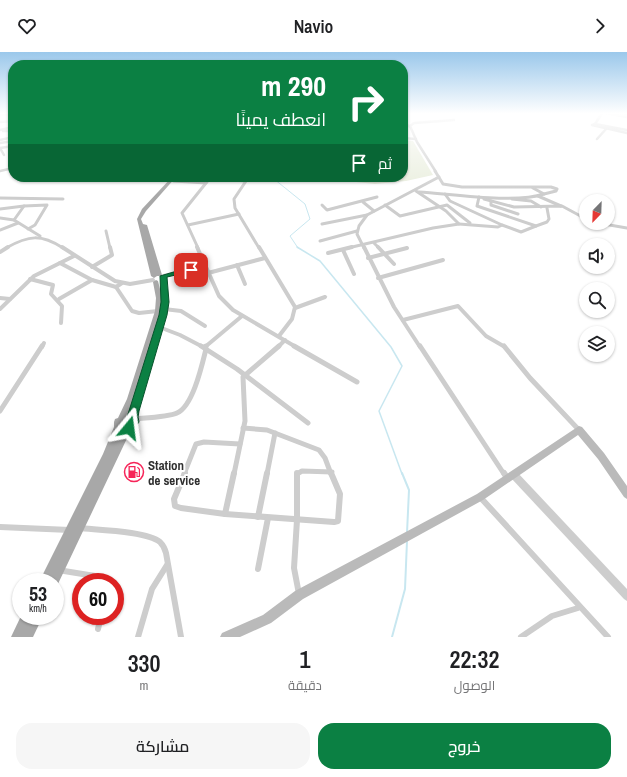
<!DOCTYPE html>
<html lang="ar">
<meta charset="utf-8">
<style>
body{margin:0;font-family:"Archivo Narrow",Cairo,sans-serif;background:#f6f6f6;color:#202124;direction:rtl;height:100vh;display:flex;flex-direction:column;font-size:15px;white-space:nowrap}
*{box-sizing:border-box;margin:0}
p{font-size:13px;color:#757577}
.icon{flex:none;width:22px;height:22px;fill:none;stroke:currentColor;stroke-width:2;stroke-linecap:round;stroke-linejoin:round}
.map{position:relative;height:585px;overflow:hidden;direction:ltr}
.panel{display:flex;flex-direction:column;background:#fff;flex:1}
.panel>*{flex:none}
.guide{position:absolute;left:8px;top:8px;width:400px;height:122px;border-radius:16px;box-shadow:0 1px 3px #0004;direction:rtl;background:#0b8043;color:#fff;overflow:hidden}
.needle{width:26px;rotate:203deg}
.controls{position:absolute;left:579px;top:142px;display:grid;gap:8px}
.controls a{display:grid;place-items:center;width:36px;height:36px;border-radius:50%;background:#fff;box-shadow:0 1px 3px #0004;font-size:20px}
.speed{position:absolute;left:12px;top:521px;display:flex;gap:8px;font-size:20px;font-weight:700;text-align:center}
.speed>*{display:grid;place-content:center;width:52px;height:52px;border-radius:50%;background:#fff;box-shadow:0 1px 3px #0004;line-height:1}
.speed small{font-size:10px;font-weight:400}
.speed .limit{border:6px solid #d22;background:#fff;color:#111}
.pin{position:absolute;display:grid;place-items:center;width:34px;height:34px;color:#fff;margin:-17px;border-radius:8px;box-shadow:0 2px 6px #0006}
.me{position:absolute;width:44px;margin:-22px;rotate:16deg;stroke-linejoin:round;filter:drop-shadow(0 0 3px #0008)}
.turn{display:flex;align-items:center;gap:14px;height:84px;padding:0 16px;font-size:18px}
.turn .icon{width:52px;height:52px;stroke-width:2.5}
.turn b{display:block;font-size:28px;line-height:34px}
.then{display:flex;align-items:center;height:38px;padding:0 16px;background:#0003;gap:8px;font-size:15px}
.eta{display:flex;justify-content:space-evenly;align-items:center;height:68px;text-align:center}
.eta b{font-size:24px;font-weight:600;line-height:28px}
.primary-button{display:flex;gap:8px;margin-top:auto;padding:8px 16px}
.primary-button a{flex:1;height:46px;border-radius:16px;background:#0b8043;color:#fff;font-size:16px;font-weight:600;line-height:46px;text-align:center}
.primary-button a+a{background:#f6f6f6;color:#202124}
header{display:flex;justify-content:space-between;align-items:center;height:52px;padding:0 16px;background:#fff;font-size:18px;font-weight:600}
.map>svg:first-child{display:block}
.green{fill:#e9eedd}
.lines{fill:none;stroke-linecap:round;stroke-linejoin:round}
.stream-far2{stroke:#c8e7f0;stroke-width:1}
.stream-far1{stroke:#c8e7f0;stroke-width:1.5}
.stream{stroke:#c8e7f0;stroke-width:2}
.minor-far4{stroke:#cdcdcd;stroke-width:2.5}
.minor-far3{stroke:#cdcdcd;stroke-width:3}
.minor-far2{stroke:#cdcdcd;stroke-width:4}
.minor-far1{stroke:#cdcdcd;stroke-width:5}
.minor{stroke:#cdcdcd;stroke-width:6}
.tertiary{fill:#cdcdcd;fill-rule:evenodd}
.secondary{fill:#bababa;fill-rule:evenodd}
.primary{fill:#a8a8a8;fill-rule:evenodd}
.route{fill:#0b8043;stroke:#07532c}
.labels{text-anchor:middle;stroke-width:4;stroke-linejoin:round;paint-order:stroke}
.near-poi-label{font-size:13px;font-weight:bold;fill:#303030;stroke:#fff;text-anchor:start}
</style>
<header><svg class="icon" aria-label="forward" viewBox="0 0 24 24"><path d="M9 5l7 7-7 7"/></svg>Navio<svg class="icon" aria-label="heart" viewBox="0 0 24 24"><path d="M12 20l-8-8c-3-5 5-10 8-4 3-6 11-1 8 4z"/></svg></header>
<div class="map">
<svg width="627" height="585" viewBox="0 0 627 585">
<rect width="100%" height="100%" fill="#fff"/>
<polygon class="green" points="403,88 413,89 433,123 406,129 375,132 309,125 403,125"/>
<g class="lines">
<polyline class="stream-far2" points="274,125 274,127 305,152 310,167 290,184 298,196"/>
<polyline class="stream-far1" points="297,195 320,209 391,295 402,314 379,359 402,422"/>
<g class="stream">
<polyline points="402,421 409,438 407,481"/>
<polyline points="392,585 405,537 407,489"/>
</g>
<g class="minor-far4">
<polyline points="606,61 627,65"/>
<polyline points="622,61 627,62"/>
<polyline points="0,63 13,62"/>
<polyline points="403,69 410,75"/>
<polyline points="0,70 13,69"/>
<polyline points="595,72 602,61"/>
<polyline points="0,78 13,75"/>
<polyline points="627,78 595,72 592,73 627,81"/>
<polyline points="3,79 13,79"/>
<polyline points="403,86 416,87"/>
<polyline points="597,87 606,77"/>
<polyline points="0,88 13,85"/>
<polyline points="0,91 13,89"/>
<polyline points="0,96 13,94"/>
<polyline points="0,96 4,103"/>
<polyline points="0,119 13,116"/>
<polyline points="436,120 417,90 410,74 414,71 454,68"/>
</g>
<g class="minor-far3">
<polyline points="435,119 443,132 462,135 551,135 557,137 556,139 544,142"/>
<polyline points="174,129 206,131"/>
<path d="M 419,140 C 452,142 514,152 544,142 L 533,136"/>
<polyline points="445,142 450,149 502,173 498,175 459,172"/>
<polyline points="538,144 561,154"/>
<polyline points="479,145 477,154 536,174 547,170 549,167 547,156"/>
<polyline points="0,146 63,147"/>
<polyline points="484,147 514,155 562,154 586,167"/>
<polyline points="512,147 531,149 541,155"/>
<polyline points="491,149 491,153 518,162"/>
<polyline points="363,150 374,159"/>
<polyline points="322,153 327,158 377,145"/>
<polyline points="385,153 400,164 447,153 470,171"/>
<polyline points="24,154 47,153 35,173 28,177"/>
<polyline points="0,157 24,154 14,168"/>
<polyline points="0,166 14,168 40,184"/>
<polyline points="598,171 627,176"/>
<polyline points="322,172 367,163"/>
<polyline points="188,173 239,162"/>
<polyline points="502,173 521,180 536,174"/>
<polyline points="0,178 18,171"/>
<polyline points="106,179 110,196"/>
<polyline points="320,189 357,179"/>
<polyline points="374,191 379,196"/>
<path d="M 6,196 C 29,183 41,182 63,196"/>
<polyline points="198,196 182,161 210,126 246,129 234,147 235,156 259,196"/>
<polyline points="348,196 433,176 459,172 446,159 416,139"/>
<polyline points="364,196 357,182 359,174 367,163 439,125"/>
</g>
<g class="minor-far2">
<polyline points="62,195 115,229 130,232 153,228"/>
<polyline points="197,195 219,244 233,258 296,295"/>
<polyline points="259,195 295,255 292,267 279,284"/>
<polyline points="364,195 394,255 420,295"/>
<polyline points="378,195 394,212"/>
<polyline points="343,198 354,222"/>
<polyline points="0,200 8,195"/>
<polyline points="328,201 352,195"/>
<polyline points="368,206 407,196"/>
<polyline points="237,213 245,232"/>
<polyline points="92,215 112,203 110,195"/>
<polyline points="208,221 265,206"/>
<polyline points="164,224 204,214"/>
<polyline points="378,226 443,208"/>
<polyline points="30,227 53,233 51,242 62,254 61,271"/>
<polyline points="92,228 116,235"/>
<polyline points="122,231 116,235 132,259 139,261 158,259"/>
<polyline points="0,246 10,247"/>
<polyline points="59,247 92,228 60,211"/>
<polyline points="295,256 325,245"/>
<polyline points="0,257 34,224 74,204"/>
<polyline points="164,257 181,259 205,274"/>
<polyline points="403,268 458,254 486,284 505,295"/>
<polyline points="159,275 180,283 203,295"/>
<polyline points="42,295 44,291"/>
<polyline points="205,295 242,264"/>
<polyline points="278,295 285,288"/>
</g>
<g class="minor-far1">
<polyline points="201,294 237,317 308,371"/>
<polyline points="294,294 357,330"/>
<polyline points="420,294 504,422"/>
<polyline points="504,294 530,326 579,378"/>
<polyline points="204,295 206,294"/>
<polyline points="0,359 42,294"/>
<path d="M 134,367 C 144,366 169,365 177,361 C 193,354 202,313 206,297"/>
<polyline points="243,376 267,378 319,398 325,406 331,422"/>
<polyline points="184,422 196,392 204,390 240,392"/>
<polyline points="234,422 245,369 243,325 279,294"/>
<polyline points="267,422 275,381"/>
<polyline points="297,422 302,419 332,420"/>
</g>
<g class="minor">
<polyline points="185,421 174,447 175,454 181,456 225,462 334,470 338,469 340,442 331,421"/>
<polyline points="297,421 297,468 294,516 299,542"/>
<polyline points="504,421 508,427"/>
<polyline points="480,445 608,585"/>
<polyline points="225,462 234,421"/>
<polyline points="258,465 267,421"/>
<polyline points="0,475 70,478"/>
<path d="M 79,476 C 97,478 147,479 160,490 C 163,493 165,497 166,501 L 181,585"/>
<polyline points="258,517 268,466"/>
<polyline points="58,518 101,525 105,530"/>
<polyline points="98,577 101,564"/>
<polyline points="138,585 152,537 167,513"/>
<polyline points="521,585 552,564 578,556"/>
</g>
<polygon class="tertiary" points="514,419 517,420 627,537 627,549 624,547 511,426 510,423 511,420"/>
<polygon class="secondary" points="579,374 582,375 604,401 627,434 627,447 624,445 598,407 578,383 483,448 303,547 271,571 240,585 220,585 222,581 263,563 295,539 477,442"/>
<g class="primary">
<polygon points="172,125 176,125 146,159 141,167 143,172 147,173 162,223 161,224 157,224 154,226 151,224 137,167 142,157"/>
<path d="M 163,225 L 166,227 L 168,250 L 166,263 L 136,364 L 138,367 L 138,371 L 130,380 L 57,534 L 55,535 L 55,530 L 39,530 L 103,402 L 114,375 L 114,370 L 115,367 L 118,366 L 127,347 L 155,259 L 156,246 L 153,230 L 156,228 L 158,229 L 161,241 L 160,227 ZM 128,368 L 130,369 L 125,373 L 122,373 L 122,372 Z"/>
<polygon points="21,564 43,564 33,585 11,585"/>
</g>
</g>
<linearGradient id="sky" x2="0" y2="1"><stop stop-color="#9bc8eb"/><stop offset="0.43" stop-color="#fff"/><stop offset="1" stop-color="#fff" stop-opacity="0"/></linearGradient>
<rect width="627" height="143" fill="url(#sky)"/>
<polygon class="route" points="191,215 194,218 193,219 167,225 169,250 167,263 139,359 138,365 139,370 133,379 125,379 124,376 128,369 127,365 129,359 159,263 161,250 160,224"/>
<defs>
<g id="fuel-ring" transform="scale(1)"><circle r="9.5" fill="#fff" stroke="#f62458" stroke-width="1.5"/><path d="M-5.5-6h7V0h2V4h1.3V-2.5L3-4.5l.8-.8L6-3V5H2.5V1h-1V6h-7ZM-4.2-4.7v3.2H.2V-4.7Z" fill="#f62458"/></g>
</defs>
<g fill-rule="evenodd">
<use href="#fuel-ring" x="134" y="420"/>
</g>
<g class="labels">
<g class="near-poi-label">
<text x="148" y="418">Station<tspan x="148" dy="15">de service</tspan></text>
</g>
</g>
</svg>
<div class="controls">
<a><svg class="needle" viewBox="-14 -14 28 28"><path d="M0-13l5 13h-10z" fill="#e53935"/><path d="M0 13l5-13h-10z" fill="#757577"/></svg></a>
<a><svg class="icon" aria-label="sound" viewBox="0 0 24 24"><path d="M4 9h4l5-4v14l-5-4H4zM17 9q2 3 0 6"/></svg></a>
<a><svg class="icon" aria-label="search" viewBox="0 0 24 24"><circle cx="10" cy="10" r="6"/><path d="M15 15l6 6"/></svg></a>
<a><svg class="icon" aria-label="layers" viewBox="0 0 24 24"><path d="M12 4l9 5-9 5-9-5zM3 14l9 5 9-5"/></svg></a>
</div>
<div class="speed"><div>53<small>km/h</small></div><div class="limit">60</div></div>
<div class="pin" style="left:191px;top:218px;background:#d93025"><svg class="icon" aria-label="arrive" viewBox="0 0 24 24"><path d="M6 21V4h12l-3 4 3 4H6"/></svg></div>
<svg class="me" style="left:129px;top:376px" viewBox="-20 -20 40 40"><path d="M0-17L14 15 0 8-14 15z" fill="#0b8043" stroke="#fff" stroke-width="4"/></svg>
<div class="guide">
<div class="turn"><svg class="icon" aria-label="right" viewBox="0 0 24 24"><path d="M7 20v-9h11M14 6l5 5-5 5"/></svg><div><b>290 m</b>انعطف يمينًا</div></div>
<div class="then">ثم<svg class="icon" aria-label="arrive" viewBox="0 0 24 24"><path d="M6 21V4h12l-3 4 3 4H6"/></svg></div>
</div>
</div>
<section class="panel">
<div class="eta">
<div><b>22:32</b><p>الوصول</p></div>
<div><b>1</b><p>دقيقة</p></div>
<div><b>330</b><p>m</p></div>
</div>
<div class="primary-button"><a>خروج</a><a>مشاركة</a></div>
</section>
